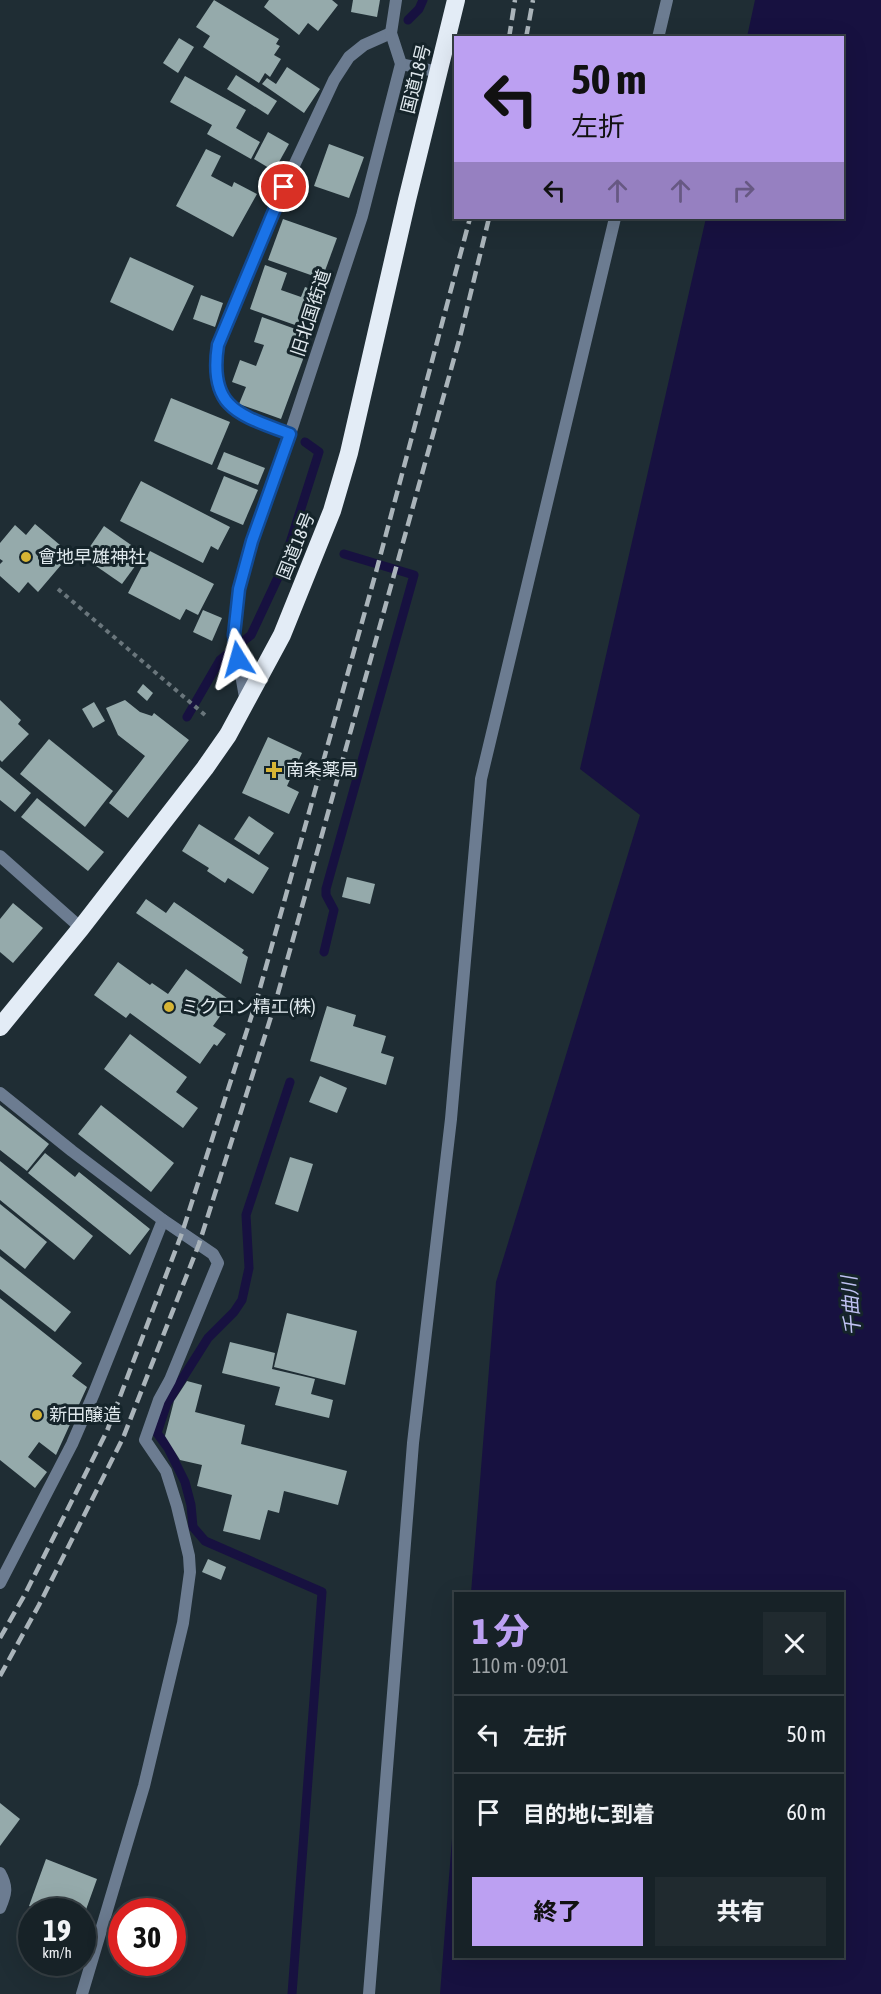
<!DOCTYPE html>
<html lang="ja">
<meta charset="utf-8">
<style>
body{margin:0;font-family:"Asap Condensed","Noto Sans JP",sans-serif;background:#202a2f;color:#f1f3f6;height:100vh;display:flex;flex-direction:column;font-size:22px;white-space:nowrap}
*{box-sizing:border-box;margin:0}
p{font-size:20px;color:#9ea4a7}
.icon{flex:none;width:33px;height:33px;fill:none;stroke:currentColor;stroke-width:2;stroke-linecap:round;stroke-linejoin:round}
.map{position:relative;flex:1;overflow:hidden}
.drawer{position:absolute;left:454px;top:1592px;width:390px;height:366px;display:flex;flex-direction:column;background:#172227;border-radius:0px;box-shadow:0 6px 24px #0002,0 0 0 2px #363f44}
.drawer>*{flex:none}
.guide{position:absolute;left:454px;top:36px;width:390px;height:183px;border-radius:0px;box-shadow:0 6px 24px #0002,0 0 0 2px #363f44;background:#bca0f2;color:#111;overflow:hidden}
.speed{position:absolute;left:18px;top:1898px;display:flex;gap:12px;font-size:30px;font-weight:700;text-align:center}
.speed>*{display:grid;place-content:center;width:78px;height:78px;border-radius:50%;background:#172227;box-shadow:0 6px 24px #0002,0 0 0 2px #363f44;line-height:1}
.speed small{font-size:15px;font-weight:400}
.speed .limit{border:9px solid #d22;background:#fff;color:#111}
.pin{position:absolute;display:grid;place-items:center;width:51px;height:51px;color:#fff;margin:-26px;border:3px solid #fff;border-radius:50%;box-shadow:0 2px 6px #0007}
.me{position:absolute;width:66px;margin:-33px;rotate:352deg;stroke-linejoin:round;filter:drop-shadow(0 0 4px #0008)}
.turn{display:flex;align-items:center;gap:21px;height:126px;padding:0 18px;font-size:27px}
.turn .icon{width:78px;height:78px;stroke-width:2.5}
.turn b{display:block;font-size:42px;line-height:51px}
.lanes{display:flex;align-items:center;height:57px;padding:0 18px;background:#0003;justify-content:center;gap:30px;direction:ltr}
.lanes .off{opacity:.35}
.round{display:grid;place-items:center;flex:none;width:63px;height:63px;border-radius:0px;background:#202a2f}
.head{display:flex;align-items:center;justify-content:space-between;height:102px;padding:0 18px}
h1{font-size:36px;font-weight:800;line-height:45px;color:#bca0f2}
.cta{display:flex;gap:12px;margin-top:auto;padding:12px 18px}
.cta a{flex:1;height:69px;border-radius:0px;background:#bca0f2;color:#111;font-size:24px;font-weight:800;line-height:69px;text-align:center}
.cta a+a{background:#202a2f;color:#f1f3f6}
ul{padding:0;list-style:none}
li{display:flex;align-items:center;gap:18px;height:78px;padding:0 18px;border-top:2px solid #363f44}
li div{flex:1}
li b{display:block;font-size:22px}
li em{font-style:normal}
.map>svg:first-child{display:block}
.water{fill:#171140}
.lines{fill:none;stroke-linecap:round;stroke-linejoin:round}
.stream{stroke:#171140;stroke-width:9}
.building{fill:#95aaab}
.path{stroke:#6a767c;stroke-width:4;stroke-dasharray:4.5 4.5;stroke-linecap:butt}
.lane{stroke:#6c7c91;stroke-width:12}
.street{stroke:#6c7c91;stroke-width:12}
.highway{stroke:#e3ecf6;stroke-width:18}
.rail{stroke:#aab4ba;stroke-width:4.5;stroke-dasharray:12 6;stroke-linecap:butt}
.route-casing{stroke:#114b97;stroke-width:15}
.route{stroke:#1a73e8;stroke-width:10}
.poi-dot{fill:#d7b434;stroke:#15242a;stroke-width:2}
.labels{text-anchor:middle;stroke-width:6;stroke-linejoin:round;paint-order:stroke}
.street-label{font-size:18px;fill:#dfe8ed;stroke:#15242a}
.poi-label{font-size:18px;fill:#dfe8ed;stroke:#15242a;text-anchor:start}
.water-label{font-size:20px;font-style:italic;fill:#bfc1f2;stroke:#15242a}
</style>
<div class="map">
<svg width="881" height="1994" viewBox="0 0 881 1994">
<rect width="100%" height="100%" fill="#1f2d34"/>
<polygon class="water" points="755,0 881,0 881,1994 440,1994 456,1787 456,1956 843,1956 843,1593 471,1593 496,1282 640,815 580,769 706,218 843,218 843,38 747,37"/>
<g class="lines">
<g class="stream">
<polyline points="408,20 419,9 423,0"/>
<polyline points="187,717 220,660 251,635 281,571 319,452 305,442"/>
<polyline points="324,952 334,910 326,895 326,889 414,575 344,554"/>
<polyline points="290,1082 246,1215 249,1268 242,1300 234,1312 208,1338 167,1403 157,1433 168,1448 185,1482 191,1505 193,1527 205,1541 322,1592 292,1994"/>
</g>
</g>
<g class="building">
<polygon points="214,0 279,39 276,44 280,46 274,55 281,59 270,77 265,73 259,83 203,47 210,36 196,27"/>
<polygon points="269,0 332,0 338,5 318,31 308,23 299,35 264,7"/>
<polygon points="353,0 380,0 377,17 351,12"/>
<polygon points="179,38 194,47 178,73 163,63"/>
<polygon points="287,67 320,89 304,113 262,84 267,78 276,84"/>
<polygon points="236,75 277,101 268,115 227,89"/>
<polygon points="185,76 246,110 236,128 260,142 251,159 207,134 212,125 170,102"/>
<polygon points="268,132 289,144 274,171 254,159"/>
<polygon points="329,144 364,157 349,198 314,186"/>
<polygon points="206,149 221,156 211,176 232,187 234,182 257,194 233,237 176,206"/>
<polygon points="283,219 337,238 322,279 268,260"/>
<polygon points="130,257 194,286 173,331 110,302"/>
<polygon points="265,265 287,273 281,290 301,297 305,287 325,294 312,331 250,309"/>
<polygon points="201,295 223,303 215,327 193,319"/>
<polygon points="262,317 312,335 281,419 239,404 246,387 232,382 240,360 256,366 264,345 254,342"/>
<polygon points="171,398 230,422 212,465 154,441"/>
<polygon points="224,452 265,468 258,485 217,469"/>
<polygon points="224,476 258,490 243,525 210,511"/>
<polygon points="141,481 230,527 218,550 211,546 203,563 120,521"/>
<polygon points="35,524 60,545 50,556 61,565 38,592 28,582 19,593 0,576 0,564 3,561 0,559 0,543 15,525 26,535"/>
<polygon points="104,526 144,554 122,584 83,557"/>
<polygon points="150,551 214,584 198,615 186,609 180,620 128,593"/>
<polygon points="203,610 222,618 212,641 193,632"/>
<polygon points="143,684 153,693 147,701 137,692"/>
<polygon points="0,700 21,720 18,724 29,734 2,762 0,760"/>
<polygon points="125,700 140,712 152,716 154,713 189,740 128,818 109,803 145,756 118,735 106,708"/>
<polygon points="94,702 105,721 93,728 82,709"/>
<polygon points="268,737 302,753 287,786 299,792 289,814 242,793"/>
<polygon points="49,739 113,791 85,827 20,774"/>
<polygon points="0,767 31,793 15,812 0,800"/>
<polygon points="37,798 104,852 88,871 21,817"/>
<polygon points="249,816 274,833 259,855 234,839"/>
<polygon points="199,824 269,868 253,894 228,878 225,883 207,871 209,868 182,851"/>
<polygon points="347,877 375,884 370,904 342,897"/>
<polygon points="146,899 166,913 174,902 244,950 242,953 248,957 241,984 136,913"/>
<polygon points="13,903 43,928 13,963 0,952 0,919"/>
<polygon points="118,962 150,985 152,983 168,994 186,969 231,1001 213,1026 226,1034 217,1046 214,1044 200,1064 130,1013 126,1018 94,995"/>
<polygon points="327,1006 356,1015 353,1026 386,1036 381,1053 394,1057 386,1085 310,1061"/>
<polygon points="130,1034 187,1077 176,1092 198,1108 183,1128 104,1069"/>
<polygon points="320,1076 347,1088 337,1113 309,1102"/>
<polygon points="0,1105 49,1144 27,1171 0,1150"/>
<polygon points="101,1105 174,1163 151,1192 78,1134"/>
<polygon points="45,1153 75,1177 79,1172 150,1229 130,1255 28,1173"/>
<polygon points="290,1157 313,1164 298,1212 275,1204"/>
<polygon points="0,1161 93,1236 74,1260 0,1200"/>
<polygon points="0,1204 47,1242 25,1269 0,1249"/>
<polygon points="0,1256 71,1312 55,1332 0,1289"/>
<polygon points="0,1298 82,1363 72,1376 87,1387 56,1455 39,1442 28,1457 47,1472 35,1488 0,1460"/>
<polygon points="287,1313 357,1331 345,1385 274,1367"/>
<polygon points="230,1342 275,1353 272,1369 315,1379 311,1394 333,1400 329,1418 275,1405 280,1387 222,1373"/>
<polygon points="187,1381 202,1385 195,1412 245,1425 241,1444 347,1471 338,1505 284,1491 279,1513 268,1510 260,1540 223,1531 232,1495 197,1486 202,1465 180,1460 165,1436 174,1401"/>
<polygon points="208,1559 226,1567 221,1580 202,1572"/>
<polygon points="0,1803 20,1819 0,1846"/>
<polygon points="46,1859 97,1879 83,1918 82,1911 41,1911 29,1906"/>
</g>
<g class="lines">
<polyline class="path" points="58,589 205,715"/>
<path class="lane" d="M 0,1873 C 8,1887 6,1894 0,1908"/>
<g class="street">
<polyline points="658,38 667,0"/>
<polyline points="401,64 439,72"/>
<path d="M 290,434 C 240,415 208,408 218,345 L 284,187 L 334,80 L 349,57 L 364,45 L 391,33"/>
<polyline points="246,703 234,635 239,589 252,541 290,434 362,216 401,64 391,33 396,0"/>
<polyline points="0,856 81,928"/>
<polyline points="0,1093 72,1151 163,1220 94,1393 72,1444 0,1583"/>
<polyline points="82,1994 144,1786 183,1623 190,1572 189,1556 177,1506 166,1471 145,1440 159,1400 170,1380 218,1263 213,1254 163,1220"/>
<polyline points="369,1994 413,1443 451,1119 481,779 615,218"/>
</g>
<polyline class="highway" points="0,1027 81,928 205,768 228,735 282,635 332,511 349,453 407,200 456,0"/>
<g class="rail">
<polyline points="509,38 515,0"/>
<polyline points="526,38 533,0"/>
<polyline points="0,1638 24,1596 107,1431 182,1233 257,999 376,572 470,218"/>
<polyline points="0,1676 39,1605 123,1438 199,1244 275,1004 460,337 489,218"/>
</g>
</g>
<g class="lines">
<g class="route-casing">
<path id="route" d="M 238,659 L 234,635 L 239,589 L 252,541 L 290,434 C 240,415 208,409 218,345 L 284,187"/>
</g>
<use href="#route" class="route"/>
</g>
<g class="poi-dot">
<circle cx="26" cy="557" r="6"/>
<path d="M271 761h6v6h6v6h-6v6h-6v-6h-6v-6h6z"/>
<circle cx="169" cy="1007" r="6"/>
<circle cx="37" cy="1415" r="6"/>
</g>
<g class="labels">
<g class="street-label">
<text transform="translate(416 79) rotate(-76)" y="6">国道18号</text>
<text transform="translate(311 313) rotate(-72)" y="6">旧北国街道</text>
<text transform="translate(296 546) rotate(-68)" y="6">国道18号</text>
</g>
<g class="poi-label">
<text x="38" y="563">會地早雄神社</text>
<text x="286" y="776">南条薬局</text>
<text x="181" y="1013">ミクロン精工(株)</text>
<text x="49" y="1421">新田醸造</text>
</g>
<g class="water-label">
<text transform="translate(851 1306) rotate(-94)" y="7">千曲川</text>
</g>
</g>
</svg>
<div class="speed"><div>19<small>km/h</small></div><div class="limit">30</div></div>
<div class="pin" style="left:284px;top:187px;background:#d93025"><svg class="icon" aria-label="arrive" viewBox="0 0 24 24"><path d="M6 21V4h12l-3 4 3 4H6"/></svg></div>
<svg class="me" style="left:238px;top:659px" viewBox="-20 -20 40 40"><path d="M0-17L14 15 0 8-14 15z" fill="#1a73e8" stroke="#fff" stroke-width="4"/></svg>
<div class="guide">
<div class="turn"><svg class="icon" aria-label="left" viewBox="0 0 24 24"><path d="M17 20v-9H6M10 6l-5 5 5 5"/></svg><div><b>50 m</b>左折</div></div>
<div class="lanes"><svg class="icon" aria-label="left" viewBox="0 0 24 24"><path d="M17 20v-9H6M10 6l-5 5 5 5"/></svg><svg class="icon off" aria-label="ahead" viewBox="0 0 24 24"><path d="M12 20V5M6 11l6-6 6 6"/></svg><svg class="icon off" aria-label="ahead" viewBox="0 0 24 24"><path d="M12 20V5M6 11l6-6 6 6"/></svg><svg class="icon off" aria-label="right" viewBox="0 0 24 24"><path d="M7 20v-9h11M14 6l5 5-5 5"/></svg></div>
</div>
<section class="drawer">
<div class="head"><div><h1>1 分</h1><p>110 m · 09:01</p></div><a class="round"><svg class="icon" aria-label="close" viewBox="0 0 24 24"><path d="M6 6l12 12M18 6L6 18"/></svg></a></div>
<ul>
<li><svg class="icon" aria-label="left" viewBox="0 0 24 24"><path d="M17 20v-9H6M10 6l-5 5 5 5"/></svg><div><b>左折</b></div><em>50 m</em></li>
<li><svg class="icon" aria-label="arrive" viewBox="0 0 24 24"><path d="M6 21V4h12l-3 4 3 4H6"/></svg><div><b>目的地に到着</b></div><em>60 m</em></li>
</ul>
<div class="cta"><a>終了</a><a>共有</a></div>
</section>
</div>
